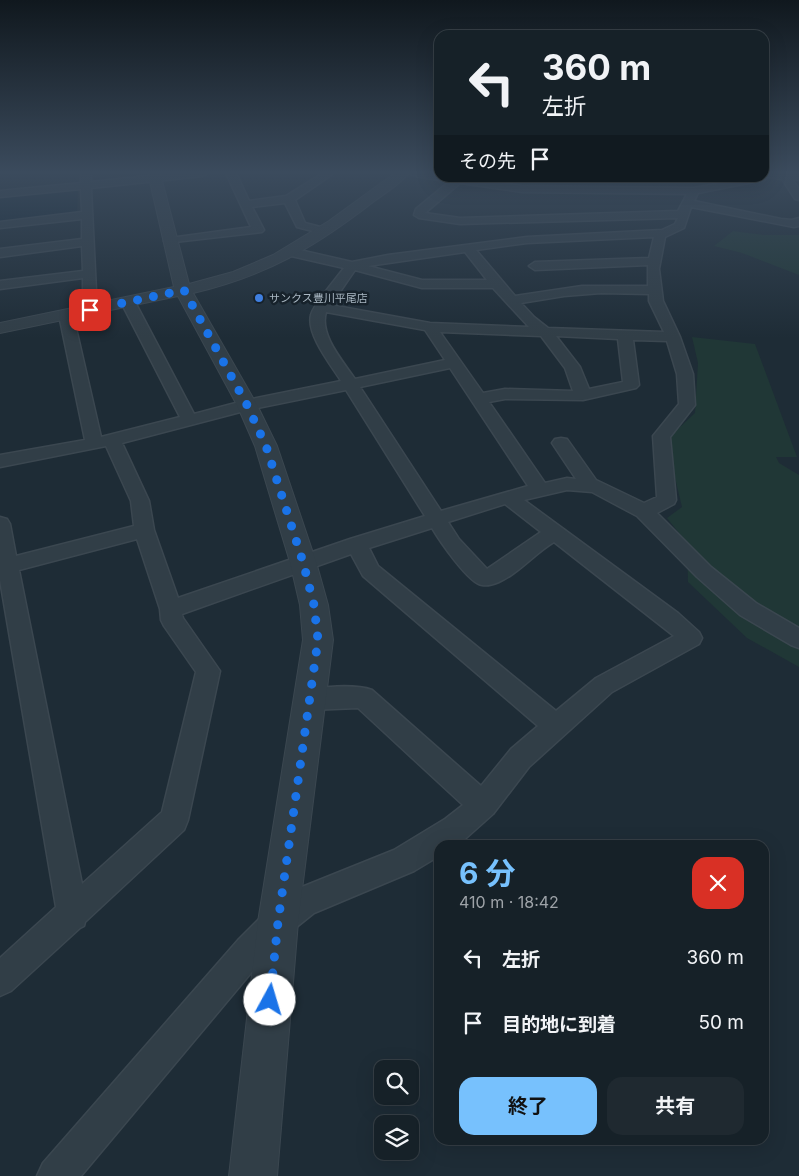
<!DOCTYPE html>
<html lang="ja">
<meta charset="utf-8">
<style>
body{margin:0;font-family:Inter,"Noto Sans JP",sans-serif;background:#1f2930;color:#f1f3f6;height:100vh;display:flex;flex-direction:column;font-size:19px;white-space:nowrap}
*{box-sizing:border-box;margin:0}
p{font-size:16px;color:#9ea3a8}
.icon{flex:none;width:28px;height:28px;fill:none;stroke:currentColor;stroke-width:2;stroke-linecap:round;stroke-linejoin:round}
.map{position:relative;flex:1;overflow:hidden}
.panel{position:absolute;left:434px;top:840px;width:335px;height:305px;display:flex;flex-direction:column;background:#162128;border-radius:15px;box-shadow:0 5px 20px #0002,0 0 0 1px #353e45}
.panel>*{flex:none}
.banner{position:absolute;left:434px;top:30px;width:335px;height:152px;border-radius:15px;box-shadow:0 5px 20px #0002,0 0 0 1px #353e45;background:#162128;color:#f1f3f6;overflow:hidden}
.buttons{position:absolute;left:374px;top:1060px;display:grid;gap:10px}
.buttons a{display:grid;place-items:center;width:45px;height:45px;border-radius:10px;background:#162128;box-shadow:0 5px 20px #0002,0 0 0 1px #353e45;font-size:25px}
.pin{position:absolute;display:grid;place-items:center;width:42px;height:42px;color:#fff;margin:-21px;border-radius:10px;box-shadow:0 2px 8px #0006}
.me{position:absolute;width:55px;margin:-28px;rotate:6deg;stroke-linejoin:round;filter:drop-shadow(0 0 4px #0008)}
.turn{display:flex;align-items:center;gap:18px;height:105px;padding:0 25px;font-size:22px}
.turn .icon{width:65px;height:65px;stroke-width:2.5}
.turn b{display:block;font-size:35px;line-height:42px}
.then{display:flex;align-items:center;height:48px;padding:0 25px;background:#0003;gap:10px;font-size:19px}
.round{display:grid;place-items:center;flex:none;width:52px;height:52px;border-radius:15px;background:#1f2930}
.summary{display:flex;align-items:center;justify-content:space-between;height:85px;padding:0 25px}
h1{font-size:30px;font-weight:700;line-height:38px;color:#77c1fd}
.primary-button{display:flex;gap:10px;margin-top:auto;padding:10px 25px}
.primary-button a{flex:1;height:58px;border-radius:15px;background:#77c1fd;color:#111;font-size:20px;font-weight:700;line-height:58px;text-align:center}
.primary-button a+a{background:#1f2930;color:#f1f3f6}
ul{padding:0;list-style:none}
li{display:flex;align-items:center;gap:15px;height:65px;padding:0 25px}
li div{flex:1}
li b{display:block;font-size:19px}
li em{font-style:normal}
.map>svg:first-child{display:block}
.green{fill:#203736}
.water{fill:#122533}
.lines{fill:none;stroke-linecap:round;stroke-linejoin:round}
.minor-casing{stroke:#3b4750;stroke-width:3}
.tertiary-casing{stroke:#3b4750;stroke-width:2}
.minor{fill:#313e47;fill-rule:evenodd}
.tertiary{fill:#313e47;fill-rule:evenodd}
.route{stroke:#1a73e8;stroke-width:9;stroke-dasharray:0 16.2}
.shop-dot{fill:#3f7fe0;stroke:#17222b;stroke-width:2}
.labels{text-anchor:middle;stroke-width:5;stroke-linejoin:round;paint-order:stroke}
.far-poi-label{font-size:11px;fill:#abb9c4;stroke:#17222b;text-anchor:start}
</style>
<div class="map">
<svg width="799" height="1176" viewBox="0 0 799 1176">
<rect width="100%" height="100%" fill="#1e2c36"/>
<g class="green">
<polygon points="733,231 764,235 799,235 799,275 742,253 714,246"/>
<polygon points="692,337 755,344 797,457 776,457 779,463 799,475 799,667 747,638 688,582 687,543 667,518 682,507 666,440 695,413 698,363"/>
</g>
<polygon class="water" points="78,188 77,214 0,222 0,196"/>
<g class="lines">
<g class="minor-casing">
<g id="minor">
<polygon points="81,173 91,173 91,182 176,173 208,173 203,176 91,188 97,311 90,315 83,311 83,278 0,289 0,281 83,271 82,246 0,257 0,249 82,239 82,219 0,228 0,222 82,212 81,189 0,197 0,191 81,183"/>
<polygon points="226,173 236,173 249,201 286,196 323,173 334,173 295,200 305,223 328,229 330,231 324,234 297,227 285,203 252,207 264,230 262,232 166,243 164,241 170,238 251,227"/>
<path d="M 409,173 L 439,173 L 439,178 L 465,178 L 522,186 L 694,188 L 748,178 L 764,178 L 764,176 L 766,178 L 764,180 L 698,193 L 694,201 L 781,219 L 792,220 L 799,218 L 799,226 L 794,227 L 691,207 L 684,228 L 665,237 L 659,269 L 663,301 L 680,337 L 693,374 L 695,405 L 670,437 L 676,500 L 674,504 L 657,513 L 711,567 L 756,603 L 799,628 L 799,648 L 791,645 L 740,615 L 697,577 L 637,516 L 592,492 L 567,490 L 524,500 L 678,613 L 699,632 L 702,638 L 699,644 L 612,692 L 529,767 L 493,814 L 465,839 L 455,845 L 439,845 L 439,856 L 414,871 L 314,913 L 289,933 L 261,961 L 81,1176 L 37,1176 L 43,1163 L 239,939 L 267,911 L 292,891 L 394,850 L 445,819 L 463,805 L 358,708 L 310,710 L 301,706 L 298,699 L 301,692 C 318,686 356,684 372,690 L 481,786 L 511,749 L 538,726 L 363,576 L 351,554 L 182,614 L 183,618 L 220,671 L 188,820 L 184,830 L 85,922 L 84,926 L 80,928 L 11,991 L 0,996 L 0,958 L 56,907 L 0,580 L 0,517 L 7,519 L 10,524 L 16,556 L 134,526 L 131,501 L 106,446 L 0,467 L 0,455 L 85,440 L 59,315 L 61,312 L 71,312 L 73,315 L 101,437 L 180,417 L 121,302 L 123,299 L 133,299 L 135,302 L 194,414 L 247,400 L 341,381 C 331,365 306,334 311,315 C 313,305 336,279 344,268 L 287,255 L 285,252 L 287,249 L 291,248 L 352,262 L 388,255 L 527,237 L 662,230 L 675,224 L 678,218 L 460,224 L 419,218 L 414,215 L 416,209 L 450,181 C 441,180 416,178 409,173 ZM 460,183 L 522,192 L 687,194 L 678,211 L 460,218 L 425,213 ZM 654,237 L 649,258 L 535,262 L 529,266 L 535,270 L 648,265 L 648,286 L 582,286 L 515,296 L 476,250 L 527,243 ZM 465,252 L 487,280 L 422,280 L 368,266 ZM 355,270 L 422,288 L 493,288 L 529,327 L 430,323 L 331,305 ZM 601,293 L 649,294 L 649,301 L 664,332 L 548,328 L 534,317 L 521,303 L 564,296 ZM 326,312 L 425,330 L 445,360 L 355,379 C 343,361 319,335 326,312 ZM 440,332 L 541,336 L 565,368 L 573,391 L 505,389 L 483,393 ZM 556,336 L 618,339 L 623,382 L 589,389 L 580,367 ZM 633,340 L 667,341 L 677,374 L 679,404 L 653,436 L 657,497 L 644,503 L 596,480 L 567,439 L 561,438 L 555,439 L 552,443 L 576,479 L 567,478 L 545,483 L 489,402 L 505,399 L 583,400 L 636,388 L 639,385 ZM 450,368 L 528,486 L 441,511 L 360,387 ZM 346,390 L 425,516 L 350,539 L 178,598 L 154,530 L 149,501 L 122,443 L 248,410 ZM 505,504 L 541,532 L 487,569 L 459,539 L 448,522 ZM 432,528 C 439,540 469,584 482,585 C 492,587 506,579 514,573 C 528,563 539,551 554,542 L 674,636 L 596,678 L 556,711 L 378,566 L 369,548 ZM 137,539 L 160,609 L 161,620 L 164,626 L 196,672 L 162,812 L 82,884 L 19,570 Z"/>
<polygon points="766,173 799,174 799,180 792,179 799,189 799,200 795,199 782,179 766,177 764,175"/>
</g>
</g>
<g class="tertiary-casing">
<path id="tertiary" d="M 148,173 L 160,173 L 189,284 L 233,272 L 273,255 L 329,221 L 395,173 L 409,173 C 400,184 385,193 373,202 C 315,247 266,276 193,293 L 257,405 L 277,446 L 316,562 L 328,605 L 333,640 L 298,922 L 277,1176 L 229,1176 L 258,922 L 303,640 L 300,605 L 290,562 L 255,446 L 237,405 L 178,296 L 0,333 L 0,323 L 174,287 Z"/>
</g>
<use href="#minor" class="minor"/>
<use href="#tertiary" class="tertiary"/>
</g>
<linearGradient id="sky" x2="0" y2="1"><stop stop-color="#10181e"/><stop offset="0.51" stop-color="#3b4b5d"/><stop offset="1" stop-color="#3b4b5d" stop-opacity="0"/></linearGradient>
<rect width="799" height="338" fill="url(#sky)"/>
<g class="lines">
<polyline class="route" points="90,310 184,290 247,405 266,446 303,562 314,605 318,640 278,922 270,1000"/>
</g>
<circle class="shop-dot" cx="259" cy="298" r="5"/>
<g class="labels">
<g class="far-poi-label">
<text x="269" y="302">サンクス豊川平尾店</text>
</g>
</g>
</svg>
<div class="buttons">
<a><svg class="icon" aria-label="search" viewBox="0 0 24 24"><circle cx="10" cy="10" r="6"/><path d="M15 15l6 6"/></svg></a>
<a><svg class="icon" aria-label="layers" viewBox="0 0 24 24"><path d="M12 4l9 5-9 5-9-5zM3 14l9 5 9-5"/></svg></a>
</div>
<div class="pin" style="left:90px;top:310px;background:#d93025"><svg class="icon" aria-label="arrive" viewBox="0 0 24 24"><path d="M6 21V4h12l-3 4 3 4H6"/></svg></div>
<svg class="me" style="left:270px;top:1000px" viewBox="-20 -20 40 40"><circle r="19" fill="#fff"/><path d="M0-13L10 11 0 6-10 11z" fill="#1a73e8"/></svg>
<div class="banner">
<div class="turn"><svg class="icon" aria-label="left" viewBox="0 0 24 24"><path d="M17 20v-9H6M10 6l-5 5 5 5"/></svg><div><b>360 m</b>左折</div></div>
<div class="then">その先<svg class="icon" aria-label="arrive" viewBox="0 0 24 24"><path d="M6 21V4h12l-3 4 3 4H6"/></svg></div>
</div>
<section class="panel">
<div class="summary"><div><h1>6 分</h1><p>410 m · 18:42</p></div><a class="round" style="background:#d93025;color:#fff"><svg class="icon" aria-label="close" viewBox="0 0 24 24"><path d="M6 6l12 12M18 6L6 18"/></svg></a></div>
<ul>
<li><svg class="icon" aria-label="left" viewBox="0 0 24 24"><path d="M17 20v-9H6M10 6l-5 5 5 5"/></svg><div><b>左折</b></div><em>360 m</em></li>
<li><svg class="icon" aria-label="arrive" viewBox="0 0 24 24"><path d="M6 21V4h12l-3 4 3 4H6"/></svg><div><b>目的地に到着</b></div><em>50 m</em></li>
</ul>
<div class="primary-button"><a>終了</a><a>共有</a></div>
</section>
</div>
